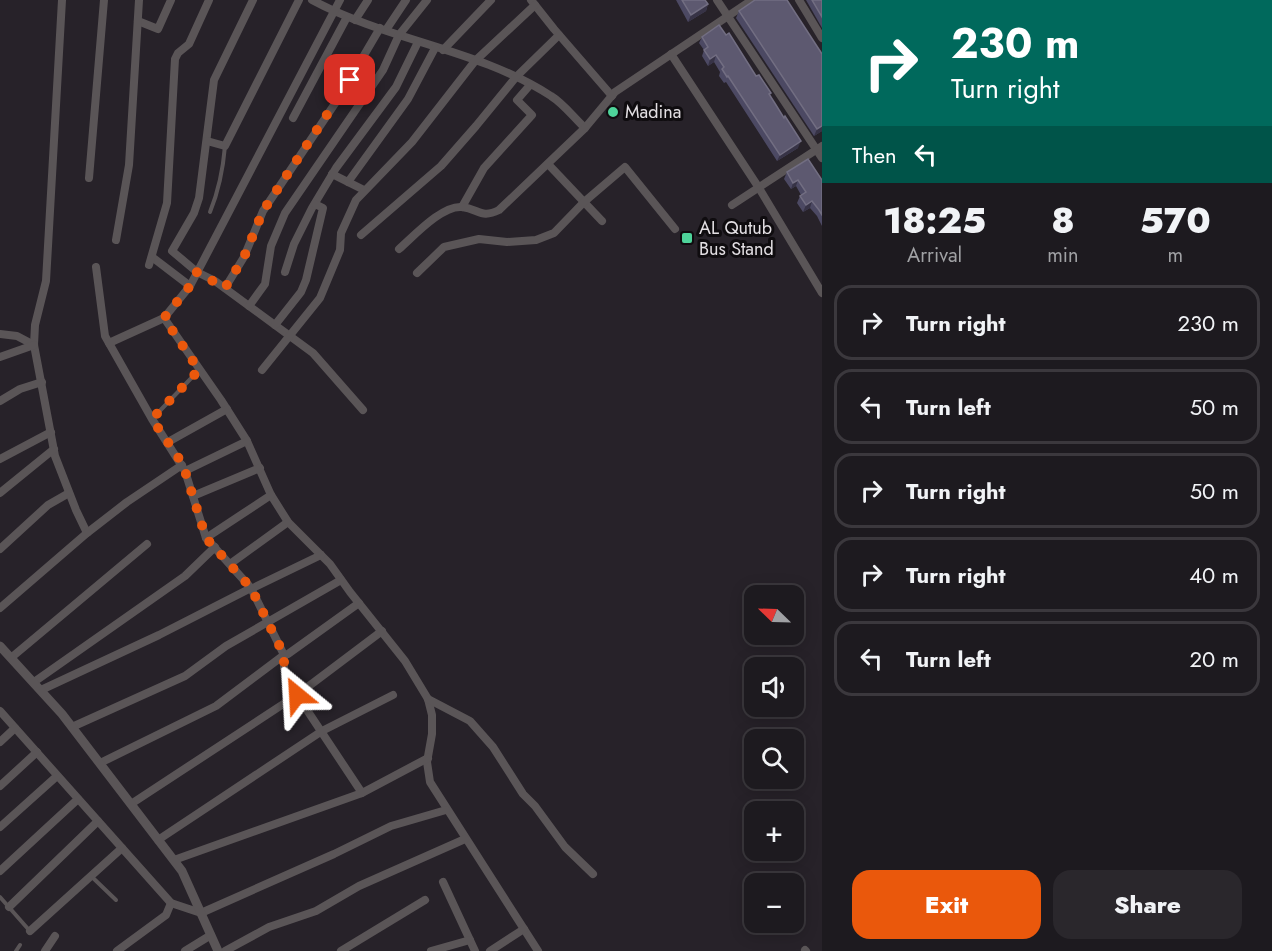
<!DOCTYPE html>
<meta charset="utf-8">
<style>
body{margin:0;font-family:Jost,sans-serif;background:#2a272c;color:#f1f3f6;height:100vh;display:flex;flex-direction:column;font-size:22px;white-space:nowrap}
*{box-sizing:border-box;margin:0}
p{font-size:20px;color:#a0a1a4}
.icon{flex:none;width:33px;height:33px;fill:none;stroke:currentColor;stroke-width:2;stroke-linecap:round;stroke-linejoin:round}
.map{position:relative;flex:1;overflow:hidden}
.side{display:flex;flex-direction:column;background:#1d1a1f;width:450px}
.side>*{flex:none}
.guide{background:#00695c;color:#fff;overflow:hidden}
.needle{width:39px;rotate:293deg}
.buttons{position:absolute;left:744px;top:585px;display:grid;gap:12px}
.buttons a{display:grid;place-items:center;width:60px;height:60px;border-radius:12px;background:#1d1a1f;box-shadow:0 3px 15px #0003,0 0 0 2px #3b383d;font-size:30px}
.pin{position:absolute;display:grid;place-items:center;width:51px;height:51px;color:#fff;margin:-26px;border-radius:12px;box-shadow:0 3px 9px #0006}
.me{position:absolute;width:66px;margin:-33px;rotate:333deg;stroke-linejoin:round;filter:drop-shadow(0 0 4px #0008)}
.turn{display:flex;align-items:center;gap:21px;height:126px;padding:0 30px;font-size:27px}
.turn .icon{width:78px;height:78px;stroke-width:2.5}
.turn b{display:block;font-size:42px;line-height:51px}
.then{display:flex;align-items:center;height:57px;padding:0 30px;background:#0003;gap:12px;font-size:22px}
.eta{display:flex;justify-content:space-evenly;align-items:center;height:102px;text-align:center}
.eta b{font-size:36px;font-weight:800;line-height:42px}
.button{display:flex;gap:12px;margin-top:auto;padding:12px 30px}
.button a{flex:1;height:69px;border-radius:18px;background:#ea580c;color:#fff;font-size:24px;font-weight:800;line-height:69px;text-align:center}
.button a+a{background:#2a272c;color:#f1f3f6}
ul{padding:0;list-style:none}
li{display:flex;align-items:center;gap:18px;height:75px;margin:0 12px 9px;padding:0 18px;border:3px solid #3b383d;border-radius:18px}
li div{flex:1}
li b{display:block;font-size:22px}
li em{font-style:normal}
main{display:flex;flex:1;min-height:0}
.map>svg:first-child{display:block}
.lines{fill:none;stroke-linecap:round;stroke-linejoin:round}
.service{stroke:#5a5557;stroke-width:4}
.minor{stroke:#5a5557;stroke-width:8}
.tertiary{stroke:#5a5557;stroke-width:9}
.wall{fill:#4c4963}
.shaded-wall{fill:#373346}
.building{fill:#5d5970;stroke:#726e82;stroke-width:1.5}
.route{stroke:#ea580c;stroke-width:10;stroke-dasharray:0 18}
.poi-dot{fill:#4ed39a;stroke:#0f0c0f;stroke-width:2}
.labels{text-anchor:middle;stroke-width:6;stroke-linejoin:round;paint-order:stroke}
.poi-label{font-size:18px;fill:#e3dfe3;stroke:#0f0c0f;text-anchor:start}
</style>
<main>
<div class="map">
<svg width="822" height="951" viewBox="0 0 822 951">
<rect width="100%" height="100%" fill="#272229"/>
<g class="lines">
<g class="service">
<path d="M 210,212 C 219,190 223,170 225,146"/>
<polyline points="152,419 199,370"/>
<polyline points="92,877 116,900"/>
<polyline points="0,897 29,930"/>
<polyline points="16,951 20,945"/>
</g>
<g class="minor">
<polyline points="62,0 46,281 35,325 34,345 55,456 76,510 87,533"/>
<polyline points="253,0 214,80 199,198 194,213 172,251 197,272 215,281 313,353 363,410"/>
<path d="M 312,0 C 388,41 479,49 551,96 C 564,104 574,118 585,128"/>
<polyline points="531,0 554,29 612,96"/>
<polyline points="717,0 822,158"/>
<polyline points="799,0 822,38"/>
<polyline points="355,20 368,0"/>
<polyline points="138,21 158,29 171,0"/>
<polyline points="386,30 406,0"/>
<polyline points="443,50 491,0"/>
<polyline points="671,54 759,188 822,293"/>
<polyline points="293,118 347,17"/>
<polyline points="207,141 225,146 299,0"/>
<polyline points="548,164 602,221"/>
<polyline points="332,174 364,190"/>
<polyline points="89,178 104,0"/>
<polyline points="348,182 408,99 435,48"/>
<polyline points="732,205 822,146"/>
<polyline points="462,207 484,168 532,115 517,100 530,85"/>
<polyline points="361,235 441,166 476,126 516,77 559,35"/>
<polyline points="116,240 129,165 139,0"/>
<path d="M 399,249 C 414,236 442,205 462,207 C 479,209 481,219 499,210 L 585,128 L 615,92 L 752,0"/>
<polyline points="152,257 190,286"/>
<polyline points="149,265 167,203 175,59 178,53 189,44 209,0"/>
<polyline points="96,267 105,336 152,419 185,471 206,538 251,588 284,655 284,668 297,695 362,793"/>
<polyline points="285,272 294,244 312,208 336,168 396,87 418,42"/>
<polyline points="417,273 444,247 479,239 507,242 536,240 554,233 584,202 625,167 675,229"/>
<polyline points="225,288 244,257 263,211 340,96 380,28"/>
<polyline points="249,306 265,284 271,246 285,213 383,70 399,35 427,0"/>
<polyline points="164,318 221,400 247,441 271,495 288,522 330,564 350,592 405,661 428,699 432,715 432,734 427,762 430,782 538,951"/>
<polyline points="275,325 301,292 306,280 323,208 315,204"/>
<polyline points="0,334 17,336 34,345"/>
<polyline points="109,343 164,318 190,286 340,0"/>
<polyline points="0,357 34,345"/>
<polyline points="262,370 320,298 340,250 341,233 356,200 412,142 475,61 535,5"/>
<polyline points="0,401 20,389 42,382"/>
<polyline points="168,442 227,409"/>
<polyline points="0,459 51,432"/>
<polyline points="185,471 247,441"/>
<polyline points="0,493 54,449"/>
<polyline points="193,496 260,468"/>
<polyline points="206,538 271,495"/>
<polyline points="0,549 48,505 69,493"/>
<polyline points="230,564 288,522"/>
<polyline points="255,587 321,555"/>
<polyline points="0,608 87,533 127,502 182,465"/>
<polyline points="288,654 359,603"/>
<polyline points="12,657 147,544"/>
<polyline points="34,682 185,576 215,547"/>
<polyline points="41,690 159,635 251,588"/>
<polyline points="428,699 470,721 493,747 523,794 535,806 565,847 593,874"/>
<polyline points="0,711 171,903 201,913 334,854 391,826 446,810"/>
<polyline points="72,727 185,676 226,646 341,580"/>
<polyline points="0,742 15,728"/>
<polyline points="100,763 216,706 284,655"/>
<polyline points="0,786 37,752"/>
<polyline points="131,804 297,695 382,631"/>
<polyline points="0,827 57,776"/>
<polyline points="158,840 322,731 393,695"/>
<polyline points="174,860 362,793 428,758"/>
<polyline points="0,871 78,799"/>
<polyline points="443,882 475,951"/>
<polyline points="9,907 98,821"/>
<polyline points="30,931 122,848"/>
<polyline points="805,950 806,951"/>
<polyline points="45,951 55,936"/>
<polyline points="117,951 166,915 171,903"/>
<polyline points="185,951 211,935"/>
<polyline points="225,951 269,927 316,911 359,886 465,839"/>
<polyline points="341,951 425,900"/>
<polyline points="431,951 470,940"/>
<polyline points="490,951 524,929"/>
</g>
<polyline class="tertiary" points="0,646 62,714 182,871 218,951"/>
</g>
<g class="wall">
<polygon points="676,0 705,0 708,4 706,11 688,22"/>
<polygon points="806,0 822,0 822,28"/>
<polygon points="739,11 822,54 822,131 814,136 736,18"/>
<polygon points="702,37 756,76 771,93 770,95 798,148 777,161 726,82 724,83 719,76 720,72 714,62 708,66 702,56 704,50 699,43"/>
<polygon points="787,172 822,180 822,226 817,216 810,208 803,212 797,203 800,196 801,195 796,186 791,189 784,179"/>
</g>
<g class="shaded-wall">
<polygon points="708,4 706,11 688,22 691,15"/>
<polygon points="716,55 714,62 708,66 710,59"/>
<polygon points="822,126 822,131 814,136 817,129"/>
<polygon points="801,141 798,148 777,161 780,155"/>
<polygon points="798,180 796,186 791,189 793,183"/>
<polygon points="812,201 810,208 803,212 806,205"/>
</g>
<g class="building">
<polygon points="682,0 705,0 708,4 691,15"/>
<polygon points="755,0 787,0 822,54 822,126 817,129 739,11"/>
<polygon points="812,0 822,0 822,17"/>
<polygon points="719,25 726,35 729,33 756,76 759,75 771,93 769,94 776,105 784,118 785,116 801,141 780,155 728,76 727,77 722,69 724,67 716,55 710,59 704,50 708,47 702,37"/>
<polygon points="808,159 822,180 822,215 819,210 812,201 806,205 800,196 806,192 798,180 793,183 787,172"/>
</g>
<g class="lines">
<polyline class="route" points="297,695 284,668 284,655 251,588 206,538 185,471 178,457 152,419 199,370 164,318 190,286 197,272 225,288 244,257 263,211 350,80"/>
</g>
<g class="poi-dot">
<circle cx="613" cy="112" r="6"/>
<rect x="681" y="232" width="12" height="12" rx="3"/>
</g>
<g class="labels">
<g class="poi-label">
<text x="625" y="118">Madina</text>
<text x="699" y="234">AL Qutub<tspan x="699" dy="21">Bus Stand</tspan></text>
</g>
</g>
</svg>
<div class="buttons">
<a><svg class="needle" viewBox="-14 -14 28 28"><path d="M0-13l5 13h-10z" fill="#e53935"/><path d="M0 13l5-13h-10z" fill="#a0a1a4"/></svg></a>
<a><svg class="icon" aria-label="sound" viewBox="0 0 24 24"><path d="M4 9h4l5-4v14l-5-4H4zM17 9q2 3 0 6"/></svg></a>
<a><svg class="icon" aria-label="search" viewBox="0 0 24 24"><circle cx="10" cy="10" r="6"/><path d="M15 15l6 6"/></svg></a>
<a>+</a>
<a>−</a>
</div>
<div class="pin" style="left:350px;top:80px;background:#d93025"><svg class="icon" aria-label="arrive" viewBox="0 0 24 24"><path d="M6 21V4h12l-3 4 3 4H6"/></svg></div>
<svg class="me" style="left:297px;top:695px" viewBox="-20 -20 40 40"><path d="M0-17L14 15 0 8-14 15z" fill="#ea580c" stroke="#fff" stroke-width="4"/></svg>
</div>
<section class="side">
<div class="guide">
<div class="turn"><svg class="icon" aria-label="right" viewBox="0 0 24 24"><path d="M7 20v-9h11M14 6l5 5-5 5"/></svg><div><b>230 m</b>Turn right</div></div>
<div class="then">Then<svg class="icon" aria-label="left" viewBox="0 0 24 24"><path d="M17 20v-9H6M10 6l-5 5 5 5"/></svg></div>
</div>
<div class="eta">
<div><b>18:25</b><p>Arrival</p></div>
<div><b>8</b><p>min</p></div>
<div><b>570</b><p>m</p></div>
</div>
<ul>
<li><svg class="icon" aria-label="right" viewBox="0 0 24 24"><path d="M7 20v-9h11M14 6l5 5-5 5"/></svg><div><b>Turn right</b></div><em>230 m</em></li>
<li><svg class="icon" aria-label="left" viewBox="0 0 24 24"><path d="M17 20v-9H6M10 6l-5 5 5 5"/></svg><div><b>Turn left</b></div><em>50 m</em></li>
<li><svg class="icon" aria-label="right" viewBox="0 0 24 24"><path d="M7 20v-9h11M14 6l5 5-5 5"/></svg><div><b>Turn right</b></div><em>50 m</em></li>
<li><svg class="icon" aria-label="right" viewBox="0 0 24 24"><path d="M7 20v-9h11M14 6l5 5-5 5"/></svg><div><b>Turn right</b></div><em>40 m</em></li>
<li><svg class="icon" aria-label="left" viewBox="0 0 24 24"><path d="M17 20v-9H6M10 6l-5 5 5 5"/></svg><div><b>Turn left</b></div><em>20 m</em></li>
</ul>
<div class="button"><a>Exit</a><a>Share</a></div>
</section>
</main>
